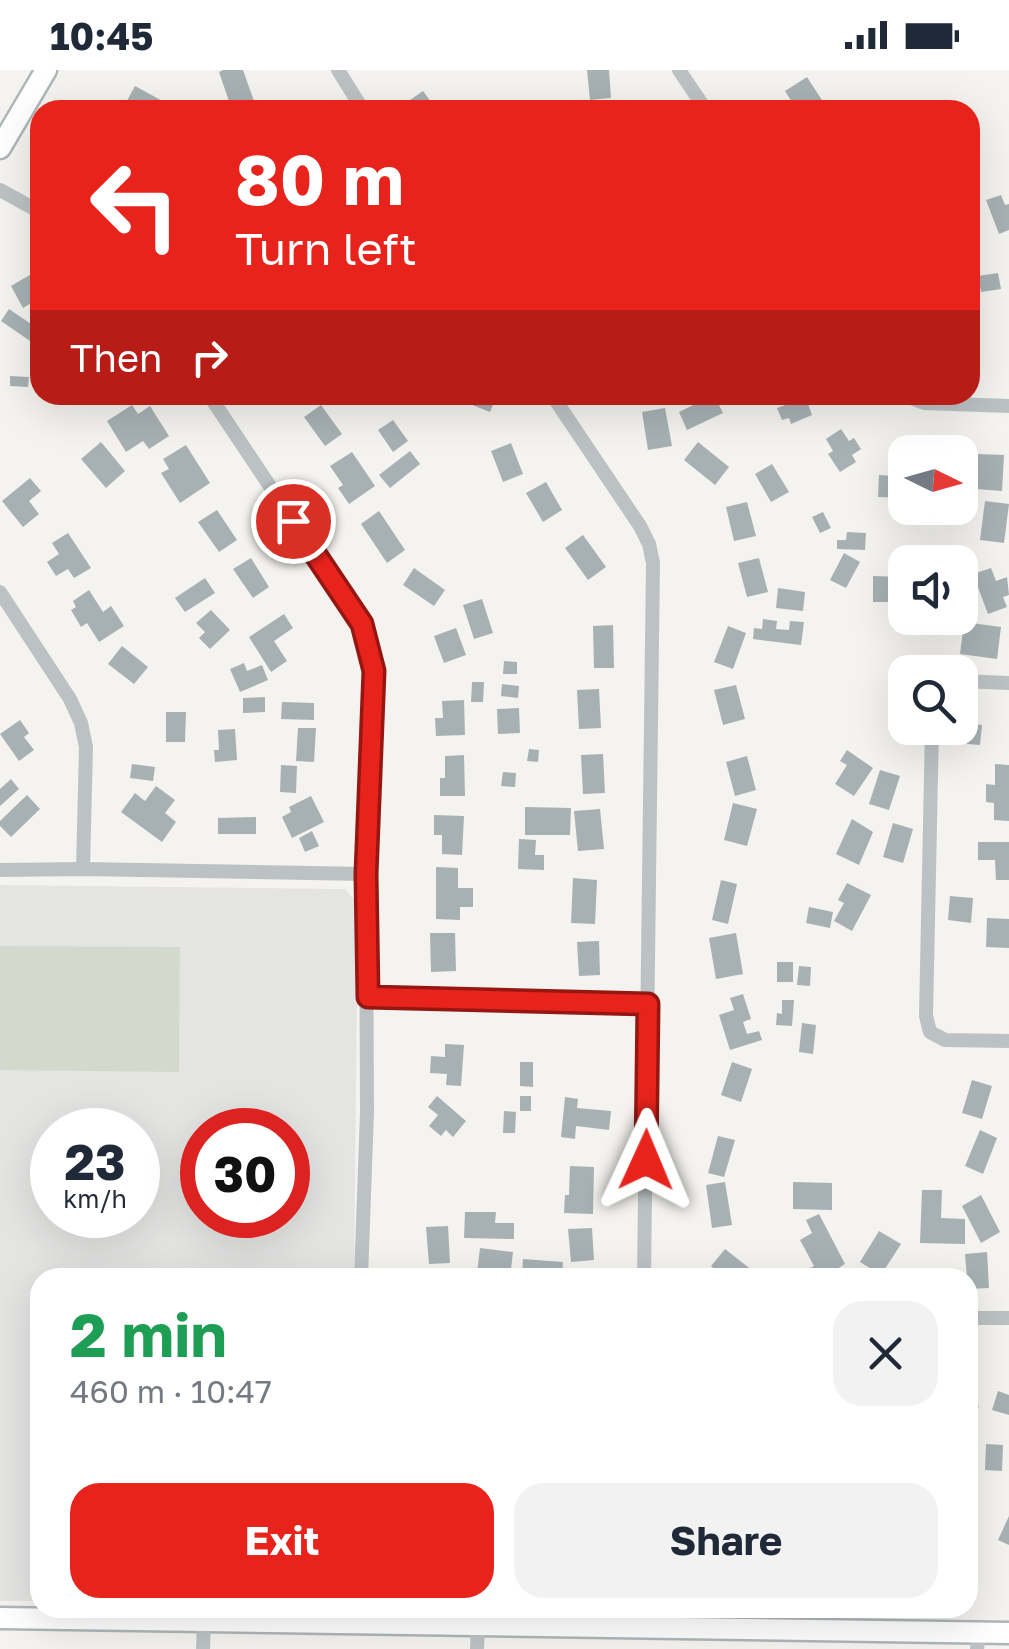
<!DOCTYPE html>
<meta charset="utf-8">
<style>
body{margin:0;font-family:"Golos Text",sans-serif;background:#f2f2f3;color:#1f2937;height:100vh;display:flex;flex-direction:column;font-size:38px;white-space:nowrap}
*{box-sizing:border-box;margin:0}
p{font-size:32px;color:#747a83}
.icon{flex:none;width:55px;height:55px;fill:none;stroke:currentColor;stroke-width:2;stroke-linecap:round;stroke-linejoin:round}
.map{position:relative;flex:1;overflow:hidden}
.panel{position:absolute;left:30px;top:1198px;width:948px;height:350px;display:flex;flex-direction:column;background:#fff;border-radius:30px;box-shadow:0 10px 40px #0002}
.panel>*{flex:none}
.guide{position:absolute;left:30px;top:30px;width:950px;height:305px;border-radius:30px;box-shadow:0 10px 40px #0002;background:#e7231c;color:#fff;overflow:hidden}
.needle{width:65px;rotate:95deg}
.tools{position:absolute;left:888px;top:365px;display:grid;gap:20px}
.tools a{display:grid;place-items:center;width:90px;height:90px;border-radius:20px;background:#fff;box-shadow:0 10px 40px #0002;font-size:50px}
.speed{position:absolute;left:30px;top:1038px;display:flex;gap:20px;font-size:50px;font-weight:700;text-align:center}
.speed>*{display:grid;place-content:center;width:130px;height:130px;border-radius:50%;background:#fff;box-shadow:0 10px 40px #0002;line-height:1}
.speed small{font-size:25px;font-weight:400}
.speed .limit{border:15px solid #d22;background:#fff;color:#111}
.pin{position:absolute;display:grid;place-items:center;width:85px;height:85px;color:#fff;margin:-42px;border:5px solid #fff;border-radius:50%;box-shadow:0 2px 10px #0007}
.me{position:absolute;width:110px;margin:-55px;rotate:1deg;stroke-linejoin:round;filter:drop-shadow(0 0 8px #0008)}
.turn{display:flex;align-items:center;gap:35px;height:210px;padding:0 40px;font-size:45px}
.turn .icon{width:130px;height:130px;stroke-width:2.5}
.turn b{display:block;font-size:70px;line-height:85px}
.then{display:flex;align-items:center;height:95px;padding:0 40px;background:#0003;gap:20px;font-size:38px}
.round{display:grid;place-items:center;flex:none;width:105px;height:105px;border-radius:30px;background:#f2f2f3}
.headline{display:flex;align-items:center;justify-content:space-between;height:170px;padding:0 40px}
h1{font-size:60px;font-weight:700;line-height:75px;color:#1e9e55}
.action{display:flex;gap:20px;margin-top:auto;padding:20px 40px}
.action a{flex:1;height:115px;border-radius:30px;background:#e7231c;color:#fff;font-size:40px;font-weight:700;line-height:115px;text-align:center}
.action a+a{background:#f2f2f3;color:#1f2937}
.status{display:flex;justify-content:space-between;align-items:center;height:70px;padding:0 50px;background:#fff;direction:ltr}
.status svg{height:28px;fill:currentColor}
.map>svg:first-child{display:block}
.built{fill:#e4e5e3;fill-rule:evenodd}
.green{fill:#d4d9ce}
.building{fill:#a7b1b4}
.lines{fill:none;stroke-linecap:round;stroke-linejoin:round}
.secondary-casing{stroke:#afb6b9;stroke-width:25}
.street{stroke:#bcc2c4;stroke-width:14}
.secondary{stroke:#fff;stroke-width:20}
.route-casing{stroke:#961712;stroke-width:25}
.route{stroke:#e7231c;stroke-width:18}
</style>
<div class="status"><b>10:45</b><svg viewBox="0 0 49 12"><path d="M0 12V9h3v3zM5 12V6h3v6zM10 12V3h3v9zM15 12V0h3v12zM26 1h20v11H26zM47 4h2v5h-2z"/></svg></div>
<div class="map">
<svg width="1009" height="1579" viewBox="0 0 1009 1579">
<rect width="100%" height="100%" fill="#f4f3ef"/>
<path class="built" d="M 0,815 L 345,819 L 358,834 L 354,1207 L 40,1208 L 40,1531 L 0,1531 ZM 52,1060 L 138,1060 L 138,1145 L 52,1145 ZM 202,1060 L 288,1060 L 288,1145 L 202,1145 Z"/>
<polygon class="green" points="0,876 180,877 179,1002 0,1000"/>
<g class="building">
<polygon points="223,0 243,0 255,34 232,40 219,2"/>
<polygon points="587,0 609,0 611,28 590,30"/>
<polygon points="807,7 827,38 824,40 797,40 785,21"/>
<polygon points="135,16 166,33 163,40 122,40"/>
<polygon points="423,21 437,40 406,40 403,35"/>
<polygon points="40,84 40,105 31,100"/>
<polygon points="1001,125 1005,135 1009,134 1009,160 999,164 986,130"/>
<polygon points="970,130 978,152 970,155"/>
<polygon points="40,199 40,228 23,238 11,216"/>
<polygon points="998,203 1001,219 981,222 978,206"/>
<polygon points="9,239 40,260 33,273 1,251"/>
<polygon points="10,306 29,307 28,317 10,316"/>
<polygon points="459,325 482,325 495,330 490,342 457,329"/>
<polygon points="714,325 723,343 687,360 679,342"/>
<polygon points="785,325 805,325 812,345 791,354 789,348 782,350 777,338 788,334"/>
<polygon points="132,335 138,344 150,336 169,366 149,379 143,371 126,382 107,351"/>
<polygon points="321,335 342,364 325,376 304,347"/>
<polygon points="665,338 672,376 648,380 642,342"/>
<polygon points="393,350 408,371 393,382 378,360"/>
<polygon points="841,359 849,371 854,368 861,379 852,385 856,392 840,402 828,384 833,381 826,369"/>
<polygon points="101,372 125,401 106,418 81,389"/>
<polygon points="698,372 729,397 715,415 684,390"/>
<polygon points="511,373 523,404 503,412 491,381"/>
<polygon points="186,375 210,413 180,433 161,403 169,399 163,389"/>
<polygon points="410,381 420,394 390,418 379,405"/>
<polygon points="352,382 375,416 349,434 338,418 343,415 330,396"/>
<polygon points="978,384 1004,385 1002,421 976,419"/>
<polygon points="772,394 789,422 771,432 755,404"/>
<polygon points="895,398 905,399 905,428 878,427 879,405 894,406"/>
<polygon points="30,408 41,421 29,431 39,444 23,457 2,431"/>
<polygon points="546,412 562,440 543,452 526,423"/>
<polygon points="985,431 1009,434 1004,473 980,470"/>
<polygon points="747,432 756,466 734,471 726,437"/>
<polygon points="217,440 237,470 219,482 198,452"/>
<polygon points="379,441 405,480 387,493 361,454"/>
<polygon points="823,442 831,458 820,463 812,447"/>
<polygon points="847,462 866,463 865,480 837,479 837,470 846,470"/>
<polygon points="68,463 91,498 74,508 68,499 56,506 47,492 59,484 52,473"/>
<polygon points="583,465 606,497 588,510 565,478"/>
<polygon points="844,483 860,492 846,518 830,510"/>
<polygon points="251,488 269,517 253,528 233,499"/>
<polygon points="759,488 768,522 747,527 738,493"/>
<polygon points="414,498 445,520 434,536 403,515"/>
<polygon points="991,498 996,511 1007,507 1009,525 1003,527 1007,537 988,544 973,504"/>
<polygon points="873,506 905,507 905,532 873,532"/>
<polygon points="205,508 215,523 185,542 175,528"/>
<polygon points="778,518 805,522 803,541 776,538"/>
<polygon points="89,520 103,542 111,536 124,556 99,572 87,553 81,557 71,540 76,537 73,531"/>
<polygon points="482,529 493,563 474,569 463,535"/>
<polygon points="211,540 230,560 210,579 199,568 205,562 196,553"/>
<polygon points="284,544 293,558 274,571 287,591 271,602 249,567"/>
<polygon points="763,549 777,551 776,559 789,560 790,551 804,552 801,575 753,569 754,558 762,559"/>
<polygon points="964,552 1001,557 997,589 960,584"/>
<polygon points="613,555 614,598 594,598 593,556"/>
<polygon points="728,556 746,563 733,599 714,592"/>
<polygon points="456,558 466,585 444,593 434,566"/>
<polygon points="122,576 148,597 134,614 108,594"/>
<polygon points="504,591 517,592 517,604 503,604"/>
<polygon points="244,593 247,601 262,595 268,610 240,622 230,599"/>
<polygon points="472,612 484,612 483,632 471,632"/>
<polygon points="502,614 519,616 518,628 501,626"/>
<polygon points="736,615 745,649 723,655 714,620"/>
<polygon points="599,619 601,658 579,659 577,620"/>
<polygon points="265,627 265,642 243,643 243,628"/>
<polygon points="464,630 465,665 436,666 435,648 443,648 442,631"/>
<polygon points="282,632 314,633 314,650 281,649"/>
<polygon points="519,638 520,663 498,664 497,639"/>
<polygon points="166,642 186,642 185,672 166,672"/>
<polygon points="20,650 29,663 24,667 34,680 19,691 0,664"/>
<polygon points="969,653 982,655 980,675 967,674"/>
<polygon points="298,658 316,658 314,692 296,691"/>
<polygon points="235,659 237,690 215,692 214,680 219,680 218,660"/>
<polygon points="529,679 539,680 538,692 527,691"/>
<polygon points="847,680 873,698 854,726 835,714 847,695 840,691"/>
<polygon points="603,684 605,723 583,724 581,685"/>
<polygon points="464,685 465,726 440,726 440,708 445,708 445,686"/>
<polygon points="747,686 756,720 735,726 726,692"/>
<polygon points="132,694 155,697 153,711 130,708"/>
<polygon points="995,694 1009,695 1009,751 994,750 994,733 986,732 986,714 995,715"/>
<polygon points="281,695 297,696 296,723 280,722"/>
<polygon points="880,700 900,706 889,740 869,734"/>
<polygon points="503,702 516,703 515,717 501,716"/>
<polygon points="11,709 19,719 0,736 0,719"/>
<polygon points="156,716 175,730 165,743 176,752 162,772 121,742 135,723 145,731"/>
<polygon points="27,725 40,739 11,767 0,756 0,751"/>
<polygon points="311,726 324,752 292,768 282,747 291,742 289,737"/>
<polygon points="733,733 757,739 747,776 724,770"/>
<polygon points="525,737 571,738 570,765 525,765"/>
<polygon points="600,739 604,779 578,781 574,741"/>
<polygon points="434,745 464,746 462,785 442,784 442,765 434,765"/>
<polygon points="256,747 256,764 218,764 218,748"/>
<polygon points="852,749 873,762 859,795 836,784"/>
<polygon points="893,753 913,759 903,793 883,787"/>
<polygon points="312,761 319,776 305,782 299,768"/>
<polygon points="519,769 536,770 535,785 544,785 544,800 518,799"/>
<polygon points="978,772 1009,772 1009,810 996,810 995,790 978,790"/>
<polygon points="436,797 458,798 458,818 473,818 473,837 460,837 460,850 436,849"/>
<polygon points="573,808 597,810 595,854 571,853"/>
<polygon points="721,810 737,814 728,854 712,850"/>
<polygon points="847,813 871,825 852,861 834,851 844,833 838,830"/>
<polygon points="950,826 973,828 971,853 948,850"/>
<polygon points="809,837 833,842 830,858 806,853"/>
<polygon points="987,848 1009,849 1009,878 986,877"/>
<polygon points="430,863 455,863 456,901 431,902"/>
<polygon points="736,863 743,904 716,909 709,868"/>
<polygon points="599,871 600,905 579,906 577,872"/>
<rect x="777" y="892" width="16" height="20"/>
<polygon points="799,896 811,897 810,916 797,915"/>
<polygon points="743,924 751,949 743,952 747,964 759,961 762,970 730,980 719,945 734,940 730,928"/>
<polygon points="782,930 794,930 792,956 776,955 777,943 782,944"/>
<polygon points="802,953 816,955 813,984 799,982"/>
<polygon points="445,974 464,975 461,1016 446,1015 447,1004 430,1003 431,986 445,987"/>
<polygon points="520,992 533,992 533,1017 520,1016"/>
<polygon points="732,992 752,999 741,1032 721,1025"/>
<polygon points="972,1010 992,1016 982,1049 962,1043"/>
<polygon points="437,1026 466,1051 453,1067 446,1060 441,1066 429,1056 438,1045 428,1037"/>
<rect x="520" y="1026" width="11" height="15"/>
<polygon points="565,1027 578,1029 577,1038 611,1041 609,1060 576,1056 575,1069 561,1067"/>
<polygon points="504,1041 516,1042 515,1063 503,1063"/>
<polygon points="980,1060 997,1068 983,1104 965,1096"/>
<polygon points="718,1066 735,1070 724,1107 708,1103"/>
<polygon points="570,1096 594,1097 593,1144 564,1143 565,1125 569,1125"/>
<polygon points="616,1099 631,1099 630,1111 615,1110"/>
<polygon points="725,1112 732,1155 712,1158 706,1115"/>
<polygon points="793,1112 832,1113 832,1140 793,1139"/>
<polygon points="922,1120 942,1120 941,1148 965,1149 965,1174 920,1173"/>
<polygon points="981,1125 1000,1162 981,1173 962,1136"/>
<polygon points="465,1142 496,1142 495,1153 514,1153 514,1169 464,1168"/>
<polygon points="819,1144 845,1194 834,1201 837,1208 801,1208 799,1204 814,1196 800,1170 812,1163 806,1150"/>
<polygon points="448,1156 450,1193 429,1194 426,1157"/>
<polygon points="592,1158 594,1190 571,1192 568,1159"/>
<polygon points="879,1161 901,1174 881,1205 860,1192"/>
<polygon points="480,1178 513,1182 510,1207 477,1203"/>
<polygon points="725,1179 753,1201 748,1208 725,1208 711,1196"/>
<polygon points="987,1182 989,1218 968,1219 965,1184"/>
<polygon points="523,1189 563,1192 562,1208 522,1205"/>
<polygon points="968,1315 979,1337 968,1344"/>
<polygon points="998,1321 1009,1325 1009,1345 992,1340"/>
<polygon points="986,1374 1003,1375 1002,1401 985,1400"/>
<polygon points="1009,1446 1009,1475 998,1470"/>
</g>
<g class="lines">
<g class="secondary-casing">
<g id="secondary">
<polyline points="0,78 46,0"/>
<polyline points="0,1548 1009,1563"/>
</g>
</g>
<g class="street">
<polyline points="338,0 363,40"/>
<polyline points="679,0 706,40"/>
<polyline points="0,120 40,142"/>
<polyline points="209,325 362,554 373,601 366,804 367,1042 361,1208"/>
<polyline points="552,325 640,456 649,474 653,493 644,1208"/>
<polyline points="904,325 924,333 1009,336"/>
<polyline points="0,522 70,629 81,653 86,677 83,799"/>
<polyline points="960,611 1009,613"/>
<polyline points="932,658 926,946 930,962 945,970 1009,971"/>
<polyline points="0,800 83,799 366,804"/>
<polyline points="368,927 648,934"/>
<polyline points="968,1248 1009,1248"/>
<polyline points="203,1579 204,1552"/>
<polyline points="477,1579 478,1556"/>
<polyline points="977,1579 979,1564"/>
</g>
<use href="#secondary" class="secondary"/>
</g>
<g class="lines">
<g class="route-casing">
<polyline id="route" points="293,451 362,554 374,601 366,804 368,927 648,934 646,1090"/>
</g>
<use href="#route" class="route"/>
</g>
</svg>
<div class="tools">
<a><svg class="needle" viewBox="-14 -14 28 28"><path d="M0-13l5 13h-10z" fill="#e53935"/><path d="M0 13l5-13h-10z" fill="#747a83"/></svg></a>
<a><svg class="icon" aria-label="sound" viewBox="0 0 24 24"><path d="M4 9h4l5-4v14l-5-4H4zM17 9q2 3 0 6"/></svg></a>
<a><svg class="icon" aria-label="search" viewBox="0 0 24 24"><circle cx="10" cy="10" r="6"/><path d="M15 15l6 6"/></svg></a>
</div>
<div class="speed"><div>23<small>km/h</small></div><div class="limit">30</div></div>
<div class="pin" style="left:293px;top:451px;background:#d93025"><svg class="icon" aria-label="arrive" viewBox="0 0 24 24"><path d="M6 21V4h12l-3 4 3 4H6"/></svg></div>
<svg class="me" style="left:646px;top:1090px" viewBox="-20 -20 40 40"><path d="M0-17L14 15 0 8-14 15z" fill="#e7231c" stroke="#fff" stroke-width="4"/></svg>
<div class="guide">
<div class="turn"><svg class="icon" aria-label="left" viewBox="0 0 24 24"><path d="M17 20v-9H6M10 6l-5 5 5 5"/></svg><div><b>80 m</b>Turn left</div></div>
<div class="then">Then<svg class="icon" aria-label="right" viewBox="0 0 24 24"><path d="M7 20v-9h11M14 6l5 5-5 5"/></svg></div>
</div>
<section class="panel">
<div class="headline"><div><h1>2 min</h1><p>460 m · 10:47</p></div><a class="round"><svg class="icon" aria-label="close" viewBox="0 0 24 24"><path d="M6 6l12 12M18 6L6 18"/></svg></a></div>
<div class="action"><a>Exit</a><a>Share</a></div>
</section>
</div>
